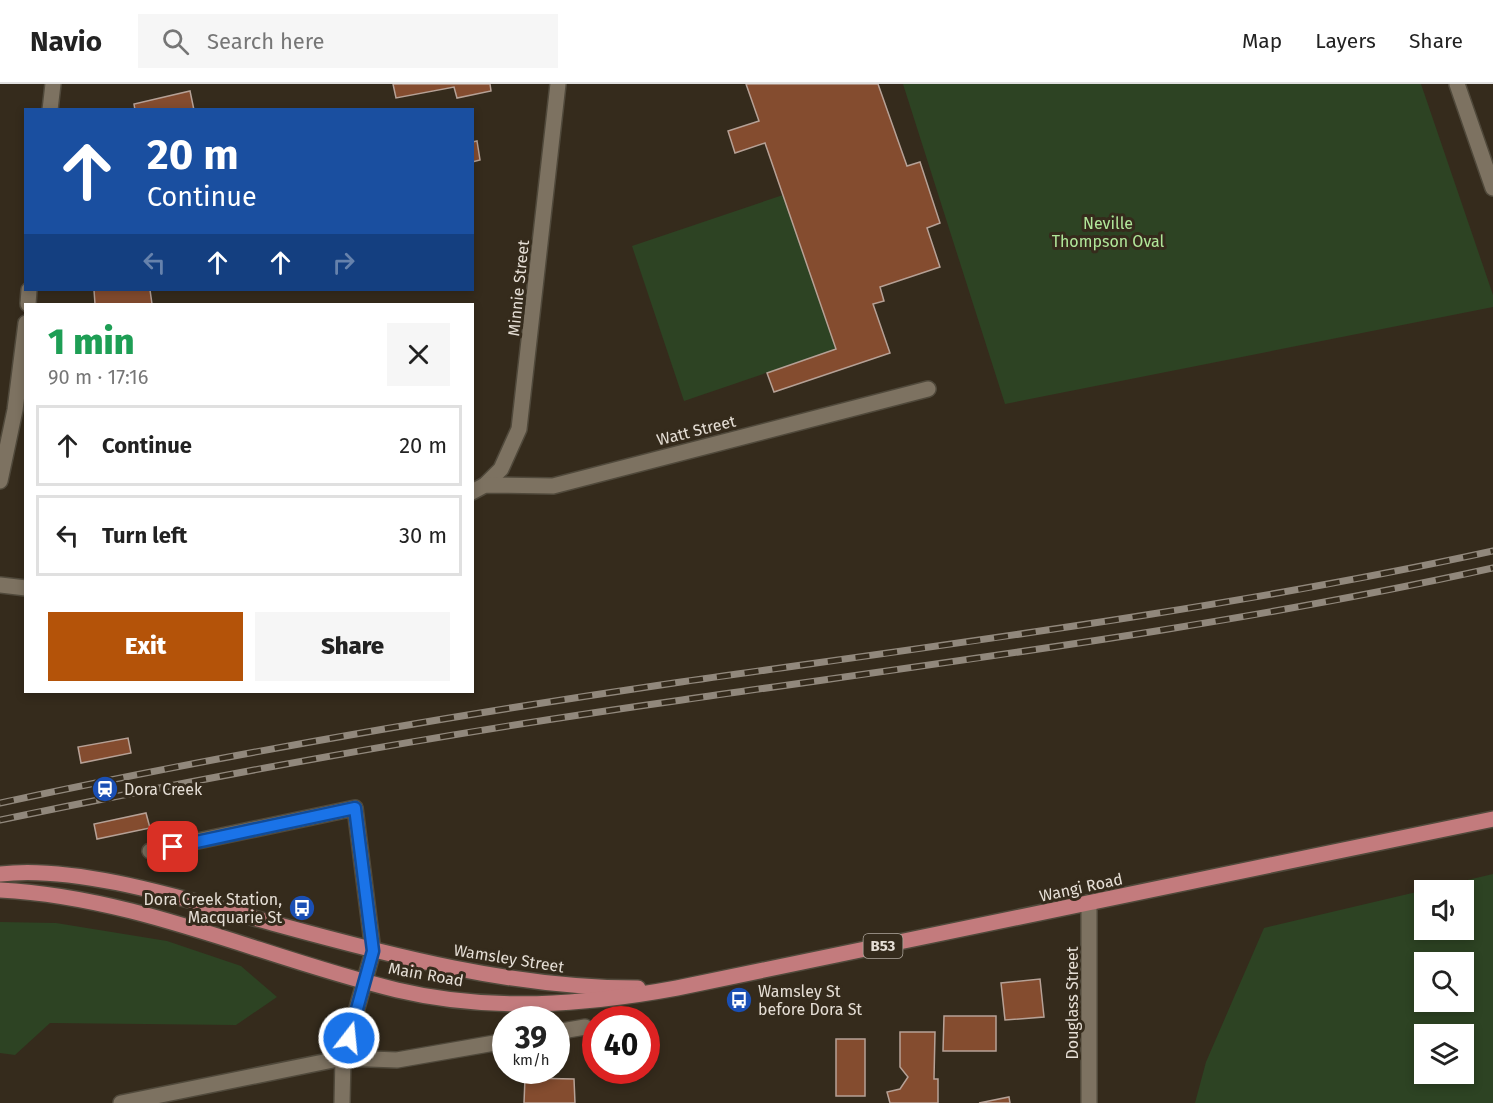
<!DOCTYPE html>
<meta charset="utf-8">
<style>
body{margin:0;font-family:"Fira Sans",sans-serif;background:#f6f6f6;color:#222;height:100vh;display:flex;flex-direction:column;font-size:22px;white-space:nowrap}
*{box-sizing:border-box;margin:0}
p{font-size:20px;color:#767676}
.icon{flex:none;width:33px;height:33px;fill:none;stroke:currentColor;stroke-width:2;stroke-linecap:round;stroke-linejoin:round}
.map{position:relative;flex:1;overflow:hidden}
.panel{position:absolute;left:24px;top:219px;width:450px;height:390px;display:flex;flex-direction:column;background:#fff;border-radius:0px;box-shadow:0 3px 9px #0003}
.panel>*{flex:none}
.guide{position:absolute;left:24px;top:24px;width:450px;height:183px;border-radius:0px;box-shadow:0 3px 9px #0003;background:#1a4fa0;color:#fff;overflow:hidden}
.buttons{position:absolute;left:1414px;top:796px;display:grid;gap:12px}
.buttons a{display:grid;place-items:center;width:60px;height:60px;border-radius:0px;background:#fff;box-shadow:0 3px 9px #0003;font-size:30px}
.speed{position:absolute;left:492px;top:922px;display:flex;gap:12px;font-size:30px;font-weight:700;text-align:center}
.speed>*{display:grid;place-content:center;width:78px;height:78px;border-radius:50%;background:#fff;box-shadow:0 3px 9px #0003;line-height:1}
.speed small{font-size:15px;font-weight:400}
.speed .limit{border:9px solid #d22;background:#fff;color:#111}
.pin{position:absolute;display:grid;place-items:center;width:51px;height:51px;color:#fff;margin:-26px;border-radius:12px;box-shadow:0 3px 9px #0006}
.me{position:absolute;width:66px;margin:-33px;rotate:16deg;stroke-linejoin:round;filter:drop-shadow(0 0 4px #0008)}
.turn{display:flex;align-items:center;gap:21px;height:126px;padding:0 24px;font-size:27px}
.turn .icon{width:78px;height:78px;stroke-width:2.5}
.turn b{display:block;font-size:42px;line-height:51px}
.lanes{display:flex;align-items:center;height:57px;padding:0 24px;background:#0003;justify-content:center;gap:30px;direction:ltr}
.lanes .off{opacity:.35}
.round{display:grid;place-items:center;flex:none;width:63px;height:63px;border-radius:0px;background:#f6f6f6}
.summary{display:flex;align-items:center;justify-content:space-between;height:102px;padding:0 24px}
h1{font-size:36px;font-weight:800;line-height:45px;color:#1e9e55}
.button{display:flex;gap:12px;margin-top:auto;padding:12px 24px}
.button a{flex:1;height:69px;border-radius:0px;background:#b45309;color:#fff;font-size:24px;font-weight:800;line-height:69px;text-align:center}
.button a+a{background:#f6f6f6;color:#222}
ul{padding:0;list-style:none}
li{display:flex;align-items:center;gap:18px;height:81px;margin:0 12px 9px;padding:0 12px;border:3px solid #e0e0e0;border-radius:0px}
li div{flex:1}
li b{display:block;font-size:22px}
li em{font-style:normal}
header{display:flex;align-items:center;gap:36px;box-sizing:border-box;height:84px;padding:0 30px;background:#fff;border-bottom:2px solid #e0e0e0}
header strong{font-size:28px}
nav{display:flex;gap:33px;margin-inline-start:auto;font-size:21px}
.search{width:420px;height:54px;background:#f6f6f6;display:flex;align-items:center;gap:15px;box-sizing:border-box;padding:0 21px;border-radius:0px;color:#767676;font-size:22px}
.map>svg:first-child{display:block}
.green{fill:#2d4323;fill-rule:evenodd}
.building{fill:#844c2f;stroke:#b6a196;stroke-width:1.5}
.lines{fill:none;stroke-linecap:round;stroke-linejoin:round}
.minor-casing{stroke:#50493b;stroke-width:18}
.major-casing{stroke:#50493b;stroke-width:18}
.minor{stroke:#7d7261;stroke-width:15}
.major{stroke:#c37b7d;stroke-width:15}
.rail-casing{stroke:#91887c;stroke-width:7}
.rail{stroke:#352b1c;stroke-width:4.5;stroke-dasharray:14;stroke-linecap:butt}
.route-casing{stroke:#114b97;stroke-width:15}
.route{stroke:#1a73e8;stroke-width:10}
.labels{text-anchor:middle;stroke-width:6;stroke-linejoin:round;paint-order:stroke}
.shield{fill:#352b1c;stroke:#b0a89e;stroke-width:1.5}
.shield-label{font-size:15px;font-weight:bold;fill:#e5ded5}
.park-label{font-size:16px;fill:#b1e79a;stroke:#352b1c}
.street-label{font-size:16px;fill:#e5ded5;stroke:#352b1c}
.poi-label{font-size:16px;fill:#e5ded5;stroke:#352b1c;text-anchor:start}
</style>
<header>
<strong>Navio</strong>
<div class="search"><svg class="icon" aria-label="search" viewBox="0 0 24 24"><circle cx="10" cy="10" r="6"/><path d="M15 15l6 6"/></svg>Search here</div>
<nav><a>Map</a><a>Layers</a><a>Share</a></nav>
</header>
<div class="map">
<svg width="1493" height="1019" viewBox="0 0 1493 1019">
<rect width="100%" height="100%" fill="#352b1c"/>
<g class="green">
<polygon points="903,0 1421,0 1493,211 1493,223 1005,320"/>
<polygon points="783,111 836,265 684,317 632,162"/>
<path d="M 1493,790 L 1493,1019 L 1195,1019 L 1206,978 L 1264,844 ZM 1425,807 L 1464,807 L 1464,846 L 1425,846 ZM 1425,879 L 1464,879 L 1464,918 L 1425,918 ZM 1425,951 L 1464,951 L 1464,990 L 1425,990 Z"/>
<polygon points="0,838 56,839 167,857 241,882 277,913 236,941 50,939 15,971 0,969"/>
</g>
<g class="building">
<polygon points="393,0 490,0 491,7 457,14 454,3 396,14"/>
<polygon points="746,0 878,0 907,82 920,78 940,139 927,144 940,183 880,203 884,217 873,220 890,269 774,308 767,289 836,265 765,59 735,69 728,47 759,37"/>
<polygon points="190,7 194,26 135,26 134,20"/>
<polygon points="477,57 480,76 472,78 472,58"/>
<polygon points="94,206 150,206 152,220 95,220"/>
<polygon points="128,654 131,669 81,679 78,663"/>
<polygon points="146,729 150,744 97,755 94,740"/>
<polygon points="1040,895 1044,933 1005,936 1001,899"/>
<polygon points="944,932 996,932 996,967 943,967"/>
<polygon points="900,948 935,948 934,995 938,995 938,1019 890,1019 887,1008 900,1005 908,993 900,983"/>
<rect x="836" y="955" width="29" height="57"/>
<polygon points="525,994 574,995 575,1019 524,1019"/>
<polygon points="1009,1013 1010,1019 979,1019"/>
</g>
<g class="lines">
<g class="minor-casing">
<g id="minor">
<polyline points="1457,0 1493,104"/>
<polyline points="50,26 53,0"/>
<polyline points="28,220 29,206"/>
<polyline points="0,397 15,326 26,239"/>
<polyline points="485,401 501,385 519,345 558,0"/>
<polyline points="472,408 485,401 553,402 928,305"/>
<polyline points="0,501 26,504"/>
<polyline points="150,767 355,724 373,867 343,974 342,1019"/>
<polyline points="556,948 585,943"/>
<polyline points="121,1019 343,974 397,976 506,957"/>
<polyline points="1089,1019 1089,819"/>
</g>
</g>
<g class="major-casing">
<g id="major">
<path d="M 0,790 C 78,780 195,818 272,839 C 392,872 513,904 638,904"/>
<path d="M 0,806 C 138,813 264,874 397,906 C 489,928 585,921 677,904 L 1493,735"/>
</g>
</g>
<use href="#minor" class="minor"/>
<use href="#major" class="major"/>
<g class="rail-casing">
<g id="rail">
<path d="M 0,719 C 223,671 448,632 674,599 C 948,560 1222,526 1493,467"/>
<path d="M 0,736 C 226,689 453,648 682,616 C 953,577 1226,543 1493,484"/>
</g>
</g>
<use href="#rail" class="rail"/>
</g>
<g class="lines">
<g class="route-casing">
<polyline id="route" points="173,763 355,724 373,867 349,954"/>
</g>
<use href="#route" class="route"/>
</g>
<defs>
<g id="station-disc" transform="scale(1.35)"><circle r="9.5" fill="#1a4fb4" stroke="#352b1c"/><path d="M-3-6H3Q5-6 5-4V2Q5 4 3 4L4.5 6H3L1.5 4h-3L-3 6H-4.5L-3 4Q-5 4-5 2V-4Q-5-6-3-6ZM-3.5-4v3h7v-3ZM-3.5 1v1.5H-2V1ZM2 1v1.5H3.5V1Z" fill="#fff"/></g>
<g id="bus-disc" transform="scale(1.35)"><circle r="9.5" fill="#1a4fb4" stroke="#352b1c"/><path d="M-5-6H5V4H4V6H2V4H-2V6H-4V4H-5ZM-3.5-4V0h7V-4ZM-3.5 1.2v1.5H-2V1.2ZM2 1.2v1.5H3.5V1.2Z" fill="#fff"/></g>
</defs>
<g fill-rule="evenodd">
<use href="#station-disc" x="105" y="705"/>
<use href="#bus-disc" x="302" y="824"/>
<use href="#bus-disc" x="739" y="916"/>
</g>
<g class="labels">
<rect class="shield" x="863.5" y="850" width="39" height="24" rx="4.5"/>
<g class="shield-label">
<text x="883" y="867">B53</text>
</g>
<g class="park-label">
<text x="1108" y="145">Neville<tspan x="1108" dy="18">Thompson Oval</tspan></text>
</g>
<g class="street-label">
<text transform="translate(518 204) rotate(-84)" y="6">Minnie Street</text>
<text transform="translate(696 346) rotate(-14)" y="6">Watt Street</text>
<text transform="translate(1081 803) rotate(-12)" y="6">Wangi Road</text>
<text transform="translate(509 874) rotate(9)" y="6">Wamsley Street</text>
<text transform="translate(426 890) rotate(10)" y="6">Main Road</text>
<text transform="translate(1072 919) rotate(-90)" y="6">Douglass Street</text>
</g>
<g class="poi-label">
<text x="124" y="711">Dora Creek</text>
<text x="282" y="821" text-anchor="end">Dora Creek Station,<tspan x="282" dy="18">Macquarie St</tspan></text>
<text x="758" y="913">Wamsley St<tspan x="758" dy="18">before Dora St</tspan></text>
</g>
</g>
</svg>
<div class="buttons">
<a><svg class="icon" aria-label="sound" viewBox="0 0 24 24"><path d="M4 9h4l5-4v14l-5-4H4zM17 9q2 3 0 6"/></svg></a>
<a><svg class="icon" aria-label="search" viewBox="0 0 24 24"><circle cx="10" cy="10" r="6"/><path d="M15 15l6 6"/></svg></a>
<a><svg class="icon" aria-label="layers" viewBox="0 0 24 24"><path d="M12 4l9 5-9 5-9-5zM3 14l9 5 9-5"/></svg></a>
</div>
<div class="speed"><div>39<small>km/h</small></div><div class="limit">40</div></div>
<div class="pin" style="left:173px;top:763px;background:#d93025"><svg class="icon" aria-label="arrive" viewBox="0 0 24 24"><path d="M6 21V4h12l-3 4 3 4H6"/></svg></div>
<svg class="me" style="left:349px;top:954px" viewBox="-20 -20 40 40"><circle r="17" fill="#1a73e8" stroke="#fff" stroke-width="3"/><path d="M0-11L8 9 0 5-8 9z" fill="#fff"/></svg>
<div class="guide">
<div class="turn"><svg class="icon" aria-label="ahead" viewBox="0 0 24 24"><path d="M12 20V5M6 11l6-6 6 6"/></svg><div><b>20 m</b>Continue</div></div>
<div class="lanes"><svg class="icon off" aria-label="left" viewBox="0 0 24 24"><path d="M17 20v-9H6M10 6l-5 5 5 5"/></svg><svg class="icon" aria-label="ahead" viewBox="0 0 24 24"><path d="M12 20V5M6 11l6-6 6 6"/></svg><svg class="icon" aria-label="ahead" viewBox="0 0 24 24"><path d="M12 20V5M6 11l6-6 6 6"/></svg><svg class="icon off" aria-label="right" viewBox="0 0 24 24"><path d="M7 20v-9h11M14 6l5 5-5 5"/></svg></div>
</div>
<section class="panel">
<div class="summary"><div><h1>1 min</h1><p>90 m · 17:16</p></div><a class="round"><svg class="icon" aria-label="close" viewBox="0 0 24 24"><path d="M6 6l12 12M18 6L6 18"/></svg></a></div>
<ul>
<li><svg class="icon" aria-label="ahead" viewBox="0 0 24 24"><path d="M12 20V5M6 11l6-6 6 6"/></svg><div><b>Continue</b></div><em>20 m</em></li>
<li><svg class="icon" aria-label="left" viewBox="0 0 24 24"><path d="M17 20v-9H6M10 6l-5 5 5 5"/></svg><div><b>Turn left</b></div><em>30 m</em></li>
</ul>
<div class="button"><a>Exit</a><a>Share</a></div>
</section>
</div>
